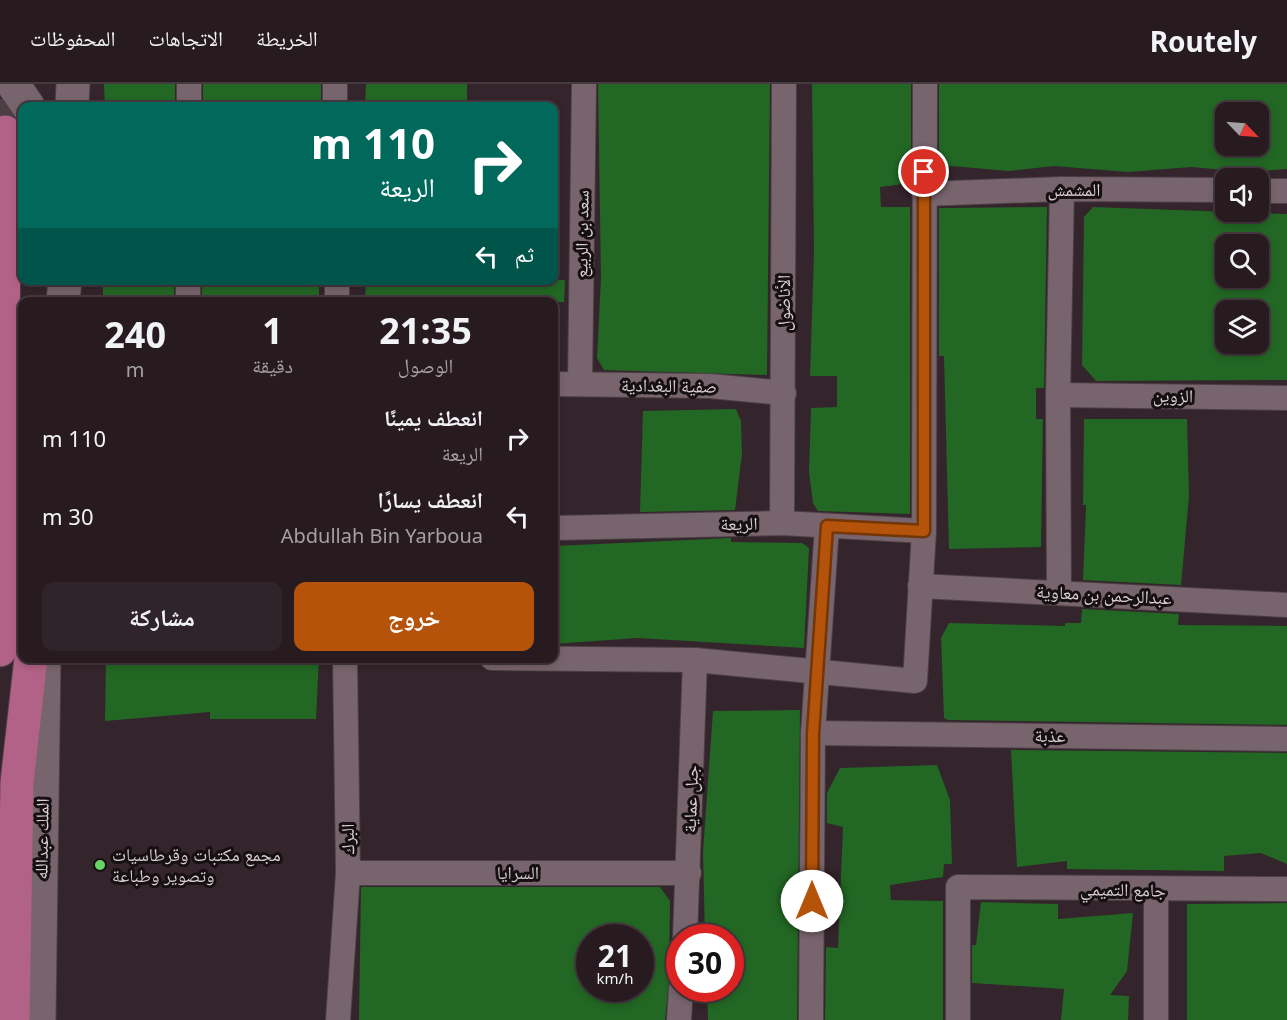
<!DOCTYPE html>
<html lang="ar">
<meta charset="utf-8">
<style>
body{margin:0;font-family:"Noto Sans","Noto Naskh Arabic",sans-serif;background:#2f2429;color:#f1f3f6;direction:rtl;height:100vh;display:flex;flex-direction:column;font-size:22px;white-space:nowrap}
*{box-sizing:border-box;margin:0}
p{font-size:20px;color:#a4a1a5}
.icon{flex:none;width:33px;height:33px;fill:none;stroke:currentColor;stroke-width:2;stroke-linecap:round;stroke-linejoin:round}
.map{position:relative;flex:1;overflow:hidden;direction:ltr}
.drawer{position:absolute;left:18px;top:213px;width:540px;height:366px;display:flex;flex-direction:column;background:#271b20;border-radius:12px;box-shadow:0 3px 9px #0003,0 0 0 2px #43393e;direction:rtl}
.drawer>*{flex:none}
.guide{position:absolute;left:18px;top:18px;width:540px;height:183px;border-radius:12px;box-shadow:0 3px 9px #0003,0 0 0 2px #43393e;direction:rtl;background:#00695c;color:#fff;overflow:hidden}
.needle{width:39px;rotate:115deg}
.controls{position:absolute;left:1215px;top:18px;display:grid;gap:12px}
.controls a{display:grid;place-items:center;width:54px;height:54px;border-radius:12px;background:#271b20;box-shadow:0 3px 9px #0003,0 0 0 2px #43393e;font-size:30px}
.speed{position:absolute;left:576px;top:840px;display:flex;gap:12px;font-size:30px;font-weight:700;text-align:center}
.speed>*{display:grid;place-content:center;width:78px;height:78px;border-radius:50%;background:#271b20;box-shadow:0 3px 9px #0003,0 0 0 2px #43393e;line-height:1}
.speed small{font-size:15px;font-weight:400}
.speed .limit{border:9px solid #d22;background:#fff;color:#111}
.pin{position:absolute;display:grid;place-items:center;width:51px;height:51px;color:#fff;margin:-26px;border:3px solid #fff;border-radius:50%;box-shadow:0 2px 6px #0007}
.me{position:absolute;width:66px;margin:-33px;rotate:0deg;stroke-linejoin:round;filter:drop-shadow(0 0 4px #0008)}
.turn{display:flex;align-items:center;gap:21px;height:126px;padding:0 24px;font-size:27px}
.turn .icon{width:78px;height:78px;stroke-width:2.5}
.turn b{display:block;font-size:42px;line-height:51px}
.then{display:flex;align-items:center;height:57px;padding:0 24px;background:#0003;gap:12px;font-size:22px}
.eta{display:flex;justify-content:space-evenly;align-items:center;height:102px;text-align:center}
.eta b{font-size:36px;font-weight:700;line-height:42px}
.primary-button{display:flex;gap:12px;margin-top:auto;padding:12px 24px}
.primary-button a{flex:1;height:69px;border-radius:12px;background:#b45309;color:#fff;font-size:24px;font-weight:700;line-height:69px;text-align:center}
.primary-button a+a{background:#2f2429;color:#f1f3f6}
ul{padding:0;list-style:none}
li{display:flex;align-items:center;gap:18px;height:78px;padding:0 24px}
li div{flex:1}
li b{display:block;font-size:22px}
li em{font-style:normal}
header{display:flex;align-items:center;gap:36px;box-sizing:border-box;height:84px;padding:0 30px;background:#271b20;border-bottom:2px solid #43393e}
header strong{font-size:28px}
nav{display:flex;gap:33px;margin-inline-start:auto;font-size:21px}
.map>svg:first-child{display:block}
.building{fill:#226724;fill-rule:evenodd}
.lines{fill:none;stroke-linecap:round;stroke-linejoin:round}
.trunk-tunnel{stroke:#4d3e44;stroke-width:33;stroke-dasharray:33 16;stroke-linecap:butt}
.minor-casing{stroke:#4c3f45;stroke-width:26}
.secondary-casing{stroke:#4c3f45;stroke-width:35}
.trunk-casing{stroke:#4c3f45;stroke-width:35}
.minor{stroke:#78646c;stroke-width:24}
.secondary{stroke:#78646c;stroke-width:33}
.trunk{stroke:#b26287;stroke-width:33}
.route-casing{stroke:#753606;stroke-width:15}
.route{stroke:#b45309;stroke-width:10}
.poi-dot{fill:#66d466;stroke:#171013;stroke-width:2}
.labels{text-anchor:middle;stroke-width:6;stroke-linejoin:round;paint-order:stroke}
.street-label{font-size:18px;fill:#d9ced2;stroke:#171013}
.poi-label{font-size:18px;fill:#d9ced2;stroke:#171013;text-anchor:start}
</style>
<header>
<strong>Routely</strong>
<nav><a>الخريطة</a><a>الاتجاهات</a><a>المحفوظات</a></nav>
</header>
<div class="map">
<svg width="1287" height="936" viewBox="0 0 1287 936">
<rect width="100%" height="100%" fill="#34242b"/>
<g class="building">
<polygon points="104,0 175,0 175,22 105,22"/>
<rect x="203" y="0" width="118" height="22"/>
<polygon points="366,0 467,0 467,22 365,22"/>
<polygon points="598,0 770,0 767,291 604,286 597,274 601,195"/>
<polygon points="812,0 911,0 911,99 880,103 881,123 910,123 910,430 818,427 813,419 809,388 811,324 837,323 837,292 810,292 814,167"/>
<path d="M 939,0 L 1287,0 L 1287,85 L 1248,88 L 1191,83 L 1128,88 L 1054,82 L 1009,87 L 939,81 ZM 1226,28 L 1258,28 L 1258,62 L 1226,62 Z"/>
<polygon points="1047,123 1044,304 1036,304 1036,335 1043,335 1041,463 949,465 944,272 939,272 939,124"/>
<path d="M 1093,123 L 1287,130 L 1287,296 L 1096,297 L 1082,281 L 1084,133 ZM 1226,160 L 1258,160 L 1258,194 L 1226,194 ZM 1226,226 L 1258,226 L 1258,260 L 1226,260 Z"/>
<rect x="103" y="196" width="71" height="22"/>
<rect x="202" y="196" width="117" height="22"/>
<polygon points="366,196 565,196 564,218 365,218"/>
<polygon points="736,325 741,337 742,370 735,426 640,428 643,327"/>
<polygon points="1084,335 1187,335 1189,412 1181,501 1083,496 1086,421 1083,421"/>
<polygon points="731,454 731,458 802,459 809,464 804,564 637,554 554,560 554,462"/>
<polygon points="1082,525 1179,530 1178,541 1287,542 1287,641 948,636 944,634 941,554 949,539 1065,542 1065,539 1081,539"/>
<polygon points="106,574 319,574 316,635 210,635 210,628 105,637"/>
<polygon points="800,626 797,936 708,936 707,904 730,904 730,854 705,854 703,768 713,627"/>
<polygon points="1011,666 1287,669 1287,780 1261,769 1224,772 1224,787 1067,785 1067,777 1017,783"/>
<polygon points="937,681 950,716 952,780 944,780 943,793 890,801 891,816 943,817 943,936 825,936 826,863 838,864 843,743 827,739 827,709 840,684"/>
<path d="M 361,803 L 660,803 L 670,817 L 669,896 L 665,936 L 359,936 ZM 590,854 L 640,854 L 640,904 L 590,904 Z"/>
<polygon points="981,818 1058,820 1058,835 1133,829 1127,887 1110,911 1129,912 1128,936 1061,936 1064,905 972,899 972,861 976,861"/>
<polygon points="1287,819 1287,936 1187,936 1187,820"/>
</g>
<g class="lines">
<polyline class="trunk-tunnel" points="5,48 5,0"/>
<g class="minor-casing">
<g id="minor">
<polyline points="335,0 335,22"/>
<polyline points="189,22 189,0"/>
<polyline points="1258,107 1287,107"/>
<polyline points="924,110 1062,105 1226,106"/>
<polyline points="337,196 337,218"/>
<polyline points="188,218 188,196"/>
<polyline points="554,300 710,302 784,309"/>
<polyline points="580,300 584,0"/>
<polyline points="1058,311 1287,314"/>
<polyline points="782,439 784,0"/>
<polyline points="554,444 782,439 924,447"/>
<polyline points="920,502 1287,521"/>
<polyline points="1059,508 1058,311 1062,105"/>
<polyline points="492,574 695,576 915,597 924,447 925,0"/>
<polyline points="813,649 1287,655"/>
<polyline points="348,789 689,789"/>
<polyline points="1156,806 1156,936"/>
<polyline points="685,854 695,576"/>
<polyline points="338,936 348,789 345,574"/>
<polyline points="679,936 681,904"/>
<polyline points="811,936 813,649 827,442"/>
<polyline points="958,936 958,803 1287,805"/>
</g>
</g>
<g class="secondary-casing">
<g id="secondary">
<polyline points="13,0 28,22"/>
<polyline points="72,22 73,0"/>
<polyline points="63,218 65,196"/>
<polyline points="39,936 44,574"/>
</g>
</g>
<g class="trunk-casing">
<g id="trunk">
<polyline points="0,566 5,48"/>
<polyline points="13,936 17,698 31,574"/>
</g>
</g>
<use href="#minor" class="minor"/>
<use href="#secondary" class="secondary"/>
<use href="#trunk" class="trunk"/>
</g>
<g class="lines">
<g class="route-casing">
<polyline id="route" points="812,817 813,650 827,442 924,447 924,88"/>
</g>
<use href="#route" class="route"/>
</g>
<circle class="poi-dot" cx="100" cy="781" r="6"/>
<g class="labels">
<g class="street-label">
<text x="1074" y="112">المشمش</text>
<text transform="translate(582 150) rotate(-89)" y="6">سعد بن الربيع</text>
<text transform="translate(784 219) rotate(-90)" y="6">الأناضول</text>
<text transform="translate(669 302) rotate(1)" y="6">صفية البغدادية</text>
<text transform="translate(1173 312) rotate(1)" y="6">الزوين</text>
<text transform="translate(739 440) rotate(-1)" y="6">الريعة</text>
<text transform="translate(1104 511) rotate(3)" y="6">عبدالرحمن بن معاوية</text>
<text transform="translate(1050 652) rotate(1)" y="6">عذبة</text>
<text transform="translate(691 715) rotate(-88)" y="6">جبل عماية</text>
<text transform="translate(42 755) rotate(-89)" y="6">الملك عبدالله</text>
<text transform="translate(348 755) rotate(-91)" y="6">البرك</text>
<text x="518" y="795">السرايا</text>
<text transform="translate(1123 806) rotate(1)" y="6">جامع التميمي</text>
</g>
<g class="poi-label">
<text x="112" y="777">مجمع مكتبات وقرطاسيات<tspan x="112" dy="21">وتصوير وطباعة</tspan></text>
</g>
</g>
</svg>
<div class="controls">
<a><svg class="needle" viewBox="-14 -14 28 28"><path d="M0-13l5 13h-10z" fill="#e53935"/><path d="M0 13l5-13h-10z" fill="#a4a1a5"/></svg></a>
<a><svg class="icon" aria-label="sound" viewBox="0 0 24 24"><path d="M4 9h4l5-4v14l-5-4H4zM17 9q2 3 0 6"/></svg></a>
<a><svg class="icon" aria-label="search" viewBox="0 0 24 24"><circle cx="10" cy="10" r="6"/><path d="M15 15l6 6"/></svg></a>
<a><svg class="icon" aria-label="layers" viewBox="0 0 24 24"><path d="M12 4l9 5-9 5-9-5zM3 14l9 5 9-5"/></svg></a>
</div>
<div class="speed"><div>21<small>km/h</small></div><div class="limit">30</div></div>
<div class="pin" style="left:924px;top:88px;background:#d93025"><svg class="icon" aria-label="arrive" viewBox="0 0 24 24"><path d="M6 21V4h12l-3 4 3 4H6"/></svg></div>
<svg class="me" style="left:812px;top:817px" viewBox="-20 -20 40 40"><circle r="19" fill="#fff"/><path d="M0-13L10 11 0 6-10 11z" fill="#b45309"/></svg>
<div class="guide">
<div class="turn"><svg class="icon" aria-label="right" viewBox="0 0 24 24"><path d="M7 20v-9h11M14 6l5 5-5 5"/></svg><div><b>110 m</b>الريعة</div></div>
<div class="then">ثم<svg class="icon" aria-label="left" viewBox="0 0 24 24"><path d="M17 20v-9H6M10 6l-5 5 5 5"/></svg></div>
</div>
<section class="drawer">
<div class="eta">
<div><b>21:35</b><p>الوصول</p></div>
<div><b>1</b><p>دقيقة</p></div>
<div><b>240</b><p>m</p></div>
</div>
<ul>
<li><svg class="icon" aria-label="right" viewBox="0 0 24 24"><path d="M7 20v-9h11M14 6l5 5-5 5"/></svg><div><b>انعطف يمينًا</b><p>الريعة</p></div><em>110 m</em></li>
<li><svg class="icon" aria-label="left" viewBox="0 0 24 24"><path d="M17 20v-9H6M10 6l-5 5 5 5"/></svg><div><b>انعطف يسارًا</b><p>Abdullah Bin Yarboua</p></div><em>30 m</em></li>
</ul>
<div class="primary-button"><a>خروج</a><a>مشاركة</a></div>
</section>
</div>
